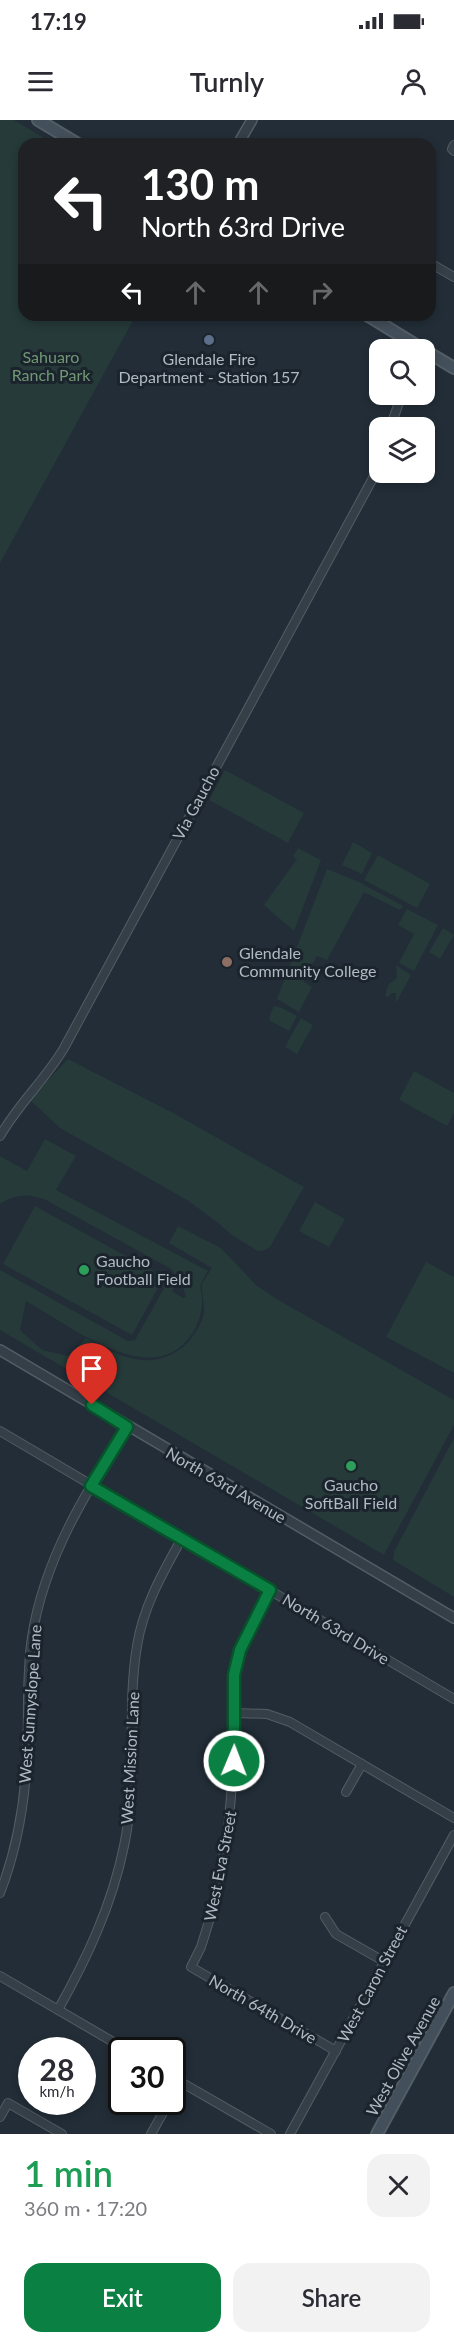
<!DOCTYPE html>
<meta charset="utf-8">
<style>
body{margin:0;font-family:Lato,sans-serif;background:#f2f2f3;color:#2b2b33;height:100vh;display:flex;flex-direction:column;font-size:22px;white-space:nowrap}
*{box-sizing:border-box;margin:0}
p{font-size:20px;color:#7c7c81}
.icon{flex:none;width:33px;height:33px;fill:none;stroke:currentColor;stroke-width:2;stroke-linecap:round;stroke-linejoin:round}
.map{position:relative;height:2014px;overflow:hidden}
.side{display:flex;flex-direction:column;background:#fff;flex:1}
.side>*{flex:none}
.guide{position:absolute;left:18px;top:18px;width:418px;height:183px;border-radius:18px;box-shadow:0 3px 9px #0003;background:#202124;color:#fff;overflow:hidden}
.buttons{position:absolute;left:369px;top:219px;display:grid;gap:12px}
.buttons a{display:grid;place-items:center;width:66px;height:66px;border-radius:12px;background:#fff;box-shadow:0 3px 9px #0003;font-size:30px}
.speed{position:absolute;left:18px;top:1917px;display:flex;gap:12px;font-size:30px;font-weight:700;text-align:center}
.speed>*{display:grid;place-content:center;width:78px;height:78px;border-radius:50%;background:#fff;box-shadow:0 3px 9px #0003;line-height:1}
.speed small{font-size:15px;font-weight:400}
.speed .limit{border:3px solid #111;border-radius:9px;background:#fff;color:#111}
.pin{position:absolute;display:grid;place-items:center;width:51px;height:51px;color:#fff;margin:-62px -26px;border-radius:50% 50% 50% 0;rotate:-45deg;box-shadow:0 0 6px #0007}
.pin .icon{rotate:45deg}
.me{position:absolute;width:66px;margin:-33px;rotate:1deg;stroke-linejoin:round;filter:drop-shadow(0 0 4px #0008)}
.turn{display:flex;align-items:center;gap:21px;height:126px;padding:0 24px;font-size:27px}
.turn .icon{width:78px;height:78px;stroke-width:2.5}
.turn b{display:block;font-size:42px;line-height:51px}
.lanes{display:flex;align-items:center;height:57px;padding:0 24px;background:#0003;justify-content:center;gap:30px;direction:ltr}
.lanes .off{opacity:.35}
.round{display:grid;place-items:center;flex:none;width:63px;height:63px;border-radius:18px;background:#f2f2f3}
.overview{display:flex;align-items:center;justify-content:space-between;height:102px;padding:0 24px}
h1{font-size:36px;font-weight:600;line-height:45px;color:#1e9e55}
.cta{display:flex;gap:12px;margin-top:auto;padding:12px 24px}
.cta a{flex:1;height:69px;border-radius:18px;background:#0b8043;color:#fff;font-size:24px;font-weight:600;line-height:69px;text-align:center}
.cta a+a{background:#f2f2f3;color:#2b2b33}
.status{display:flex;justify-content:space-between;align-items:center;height:42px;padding:0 30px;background:#fff;direction:ltr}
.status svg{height:16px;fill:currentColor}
header{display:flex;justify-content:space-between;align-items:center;height:78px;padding:0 24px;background:#fff;font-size:27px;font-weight:600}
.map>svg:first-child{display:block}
.green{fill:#253a39}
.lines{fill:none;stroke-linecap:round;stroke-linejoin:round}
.minor-casing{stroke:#535d65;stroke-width:10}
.tertiary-casing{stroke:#535d65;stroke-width:12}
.secondary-casing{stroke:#535d65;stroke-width:14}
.minor{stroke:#353f48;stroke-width:8}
.tertiary{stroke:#353f48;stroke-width:9}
.secondary{stroke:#434f5a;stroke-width:10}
.route-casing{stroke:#07532c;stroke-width:15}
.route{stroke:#0b8043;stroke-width:10}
.service-dot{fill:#5c6f8a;stroke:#1b242c;stroke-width:2}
.education-dot{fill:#8d6e63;stroke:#1b242c;stroke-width:2}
.leisure-dot{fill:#2e9e5b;stroke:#1b242c;stroke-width:2}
.labels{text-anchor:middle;stroke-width:6;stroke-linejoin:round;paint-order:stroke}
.park-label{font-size:16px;fill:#709874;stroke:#1b242c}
.poi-label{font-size:16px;fill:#b0bac4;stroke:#1b242c}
.street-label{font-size:16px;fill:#b0bac4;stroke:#1b242c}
</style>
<div class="status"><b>17:19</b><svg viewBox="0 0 49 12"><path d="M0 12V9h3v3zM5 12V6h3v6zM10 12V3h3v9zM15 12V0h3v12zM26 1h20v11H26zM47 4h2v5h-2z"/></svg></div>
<header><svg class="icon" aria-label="menu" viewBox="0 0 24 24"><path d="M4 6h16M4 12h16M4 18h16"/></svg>Turnly<svg class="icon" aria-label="person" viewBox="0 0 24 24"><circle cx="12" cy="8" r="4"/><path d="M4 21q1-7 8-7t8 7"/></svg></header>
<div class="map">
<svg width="454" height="2014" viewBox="0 0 454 2014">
<rect width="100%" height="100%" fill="#222d37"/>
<g class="green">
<polygon points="0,0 14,0 54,24 24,24 24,195 136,195 0,443"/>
<polygon points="225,650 304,693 288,723 209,680"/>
<polygon points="353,722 372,733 362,754 342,745"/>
<polygon points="298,728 321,740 294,811 264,785 297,739 293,736"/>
<polygon points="378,735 430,764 417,788 364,760"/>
<polygon points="327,749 359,762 403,786 400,790 364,772 327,840 317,836 303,861 312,867 299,892 277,879"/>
<polygon points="407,789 438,805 414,851 399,843 414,814 398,805"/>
<polygon points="443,808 454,815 440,839 429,832"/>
<polygon points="396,845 411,855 396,883 396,873 392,873 388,877 385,876 388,865 397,858"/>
<polygon points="274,886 282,888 297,896 289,911 270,901 269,897"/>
<polygon points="301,898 313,905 297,934 285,927"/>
<polygon points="68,939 175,994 304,1067 270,1127 263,1131 258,1131 233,1116 217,1102 187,1080 60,1008 31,981 32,977"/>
<polygon points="414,951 454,973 454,993 447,1006 399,980"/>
<path d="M 45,1019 L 76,1036 L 56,1070 L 208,1151 C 206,1155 202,1160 201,1164 C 200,1168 202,1173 202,1177 C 203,1188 200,1199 195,1209 C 157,1277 70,1205 26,1181 L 20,1210 L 42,1230 L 68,1236 L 86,1218 C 117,1236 149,1252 182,1228 C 191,1221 199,1208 203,1197 C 206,1185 201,1175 202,1165 C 203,1160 209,1153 212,1148 L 169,1123 L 178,1106 L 221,1128 L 256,1165 L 275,1178 L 454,1280 L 454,1305 L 384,1435 L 0,1210 L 0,1150 L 128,1221 L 135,1220 L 164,1168 L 161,1166 L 164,1159 L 175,1165 L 172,1171 L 183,1178 L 186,1177 L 182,1163 L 171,1149 L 46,1080 C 29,1073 15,1074 0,1084 L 0,1036 L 27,1051 Z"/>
<polygon points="315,1082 345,1099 329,1127 299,1111"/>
<polygon points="35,1086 164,1157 132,1215 3,1144"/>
<polygon points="426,1142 454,1157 454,1253 386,1217"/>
<polygon points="454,1318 454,1477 393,1440 394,1432"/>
</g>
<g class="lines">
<g class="minor-casing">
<g id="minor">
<polyline points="454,25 452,29 454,31"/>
<polyline points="430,143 454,157"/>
<polyline points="390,308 402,274"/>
<path d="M 0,1016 C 19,983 45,960 64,928 L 373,358 L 380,342"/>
<polyline points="0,1311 454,1579"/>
<polyline points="270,1470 240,1530 234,1555 234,1641 228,1711 215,1782 201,1827 191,1847 336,1931"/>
<polyline points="235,1593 267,1594 290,1602 454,1698"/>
<polyline points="346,1672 362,1644"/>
<path d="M 0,1773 C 17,1729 25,1683 27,1635 C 29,1596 26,1556 32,1517 C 44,1439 86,1372 127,1307"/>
<polyline points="325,1797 336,1814 385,1842"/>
<polyline points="0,1856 127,1930"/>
<path d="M 58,1890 C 87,1838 112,1785 124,1726 C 138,1661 126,1592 137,1526 C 143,1487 163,1452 182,1418"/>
<polyline points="172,1957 271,2014"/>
<polyline points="172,1975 180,1962"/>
<polyline points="0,1997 8,1983 62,2014"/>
<polyline points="151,2014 169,1982"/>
<polyline points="290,2014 454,1715"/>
</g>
</g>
<g class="tertiary-casing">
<g id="tertiary">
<polyline points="238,24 252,0"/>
<polyline points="0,1230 454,1498"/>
</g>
</g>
<g class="secondary-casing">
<g id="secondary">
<polyline points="38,0 78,24"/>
<polyline points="367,195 424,230"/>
<polyline points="424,230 454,248"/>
<polyline points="377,2014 454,1873"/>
</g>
</g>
<use href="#minor" class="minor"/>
<use href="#tertiary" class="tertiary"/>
<use href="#secondary" class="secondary"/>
</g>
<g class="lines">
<g class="route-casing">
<polyline id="route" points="92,1285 127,1307 91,1366 270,1470 240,1530 234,1555 234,1641"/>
</g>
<use href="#route" class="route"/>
</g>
<circle class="service-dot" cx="209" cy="220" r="6"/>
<circle class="education-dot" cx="227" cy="842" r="6"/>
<g class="leisure-dot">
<circle cx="84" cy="1150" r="6"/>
<circle cx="351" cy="1346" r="6"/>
</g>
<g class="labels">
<g class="park-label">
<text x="51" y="243">Sahuaro<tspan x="51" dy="18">Ranch Park</tspan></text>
</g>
<g class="poi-label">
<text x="209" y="245">Glendale Fire<tspan x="209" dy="18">Department - Station 157</tspan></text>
<text x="239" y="839" text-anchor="start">Glendale<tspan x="239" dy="18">Community College</tspan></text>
<text x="96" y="1147" text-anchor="start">Gaucho<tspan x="96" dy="18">Football Field</tspan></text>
<text x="351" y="1371">Gaucho<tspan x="351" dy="18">SoftBall Field</tspan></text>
</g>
<g class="street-label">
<text transform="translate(196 683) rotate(-62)" y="6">Via Gaucho</text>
<text transform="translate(226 1365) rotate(30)" y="6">North 63rd Avenue</text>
<text transform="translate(336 1509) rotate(31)" y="6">North 63rd Drive</text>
<text transform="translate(30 1584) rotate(-86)" y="6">West Sunnyslope Lane</text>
<text transform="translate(130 1638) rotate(-87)" y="6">West Mission Lane</text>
<text transform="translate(220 1746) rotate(-79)" y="6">West Eva Street</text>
<text transform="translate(372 1864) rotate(-62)" y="6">West Caron Street</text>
<text transform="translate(263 1889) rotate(30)" y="6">North 64th Drive</text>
<text transform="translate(403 1936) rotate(-61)" y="6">West Olive Avenue</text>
</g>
</g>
</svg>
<div class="buttons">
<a><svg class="icon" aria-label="search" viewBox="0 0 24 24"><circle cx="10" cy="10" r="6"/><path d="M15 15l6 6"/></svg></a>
<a><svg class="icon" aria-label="layers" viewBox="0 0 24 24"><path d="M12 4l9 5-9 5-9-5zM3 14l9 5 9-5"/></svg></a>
</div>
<div class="speed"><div>28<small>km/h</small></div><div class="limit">30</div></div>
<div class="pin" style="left:92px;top:1285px;background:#d93025"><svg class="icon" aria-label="arrive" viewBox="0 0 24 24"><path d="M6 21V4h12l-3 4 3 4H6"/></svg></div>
<svg class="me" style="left:234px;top:1641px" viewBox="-20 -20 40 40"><circle r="17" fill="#0b8043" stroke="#fff" stroke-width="3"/><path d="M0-11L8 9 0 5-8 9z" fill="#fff"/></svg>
<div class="guide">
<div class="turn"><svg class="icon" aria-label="left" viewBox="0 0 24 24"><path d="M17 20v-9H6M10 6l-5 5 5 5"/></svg><div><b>130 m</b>North 63rd Drive</div></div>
<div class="lanes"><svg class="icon" aria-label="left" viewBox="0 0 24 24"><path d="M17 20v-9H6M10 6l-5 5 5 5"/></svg><svg class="icon off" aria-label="ahead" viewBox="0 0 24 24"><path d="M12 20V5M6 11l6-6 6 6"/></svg><svg class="icon off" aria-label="ahead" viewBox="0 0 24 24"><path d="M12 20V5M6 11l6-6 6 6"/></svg><svg class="icon off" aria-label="right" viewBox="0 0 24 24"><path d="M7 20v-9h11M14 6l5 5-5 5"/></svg></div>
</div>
</div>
<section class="side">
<div class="overview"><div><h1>1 min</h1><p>360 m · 17:20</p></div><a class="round"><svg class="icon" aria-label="close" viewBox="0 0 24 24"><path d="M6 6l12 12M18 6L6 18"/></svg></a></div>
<div class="cta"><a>Exit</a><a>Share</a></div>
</section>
